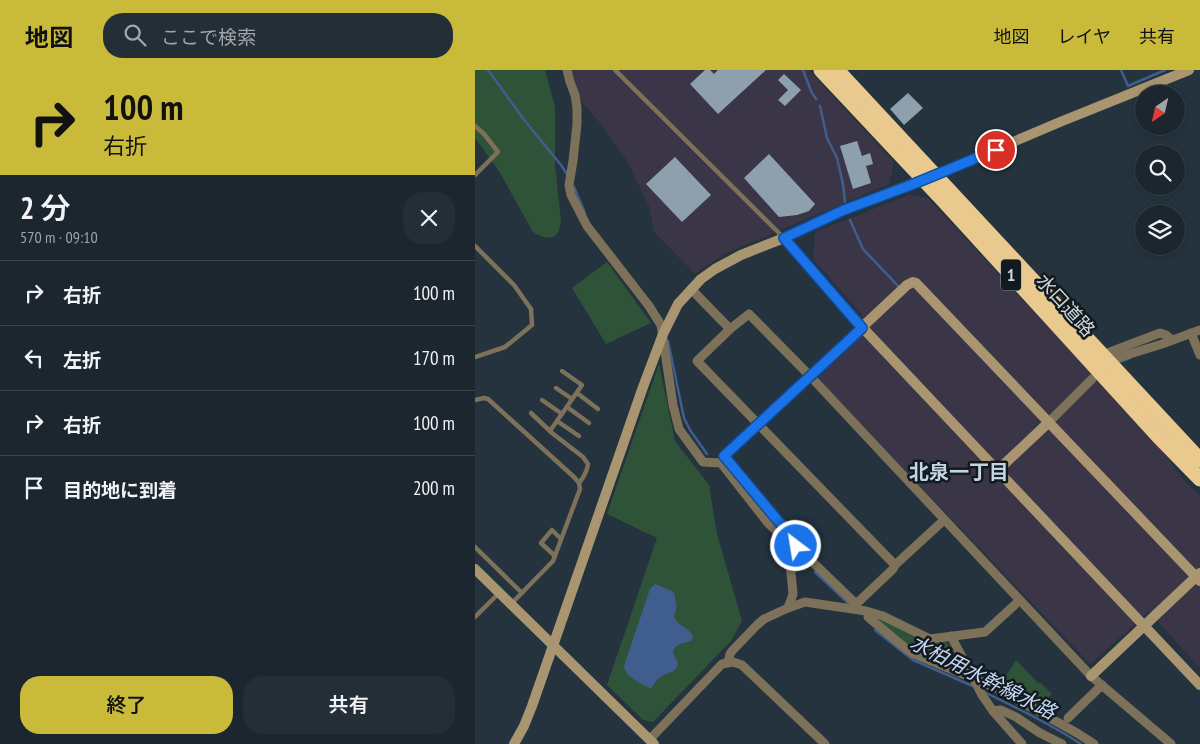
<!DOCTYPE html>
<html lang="ja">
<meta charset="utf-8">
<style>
body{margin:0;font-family:"PT Sans Narrow","Noto Sans JP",sans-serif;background:#242e36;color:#f1f3f6;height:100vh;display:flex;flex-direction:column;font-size:19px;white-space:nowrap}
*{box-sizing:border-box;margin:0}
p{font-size:16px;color:#a0a5aa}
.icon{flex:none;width:28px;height:28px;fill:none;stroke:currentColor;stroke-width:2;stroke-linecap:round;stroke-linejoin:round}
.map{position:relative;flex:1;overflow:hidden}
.side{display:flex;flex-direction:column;background:#1b262e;width:475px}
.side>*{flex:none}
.top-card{background:#caba3a;color:#111;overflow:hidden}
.needle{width:32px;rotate:214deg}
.buttons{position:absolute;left:660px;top:15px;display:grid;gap:10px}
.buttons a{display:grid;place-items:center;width:50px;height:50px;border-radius:50%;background:#1b262e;box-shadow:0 2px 8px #0003,0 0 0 1px #39434a;font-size:25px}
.pin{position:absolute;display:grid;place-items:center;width:42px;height:42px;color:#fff;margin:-21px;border:2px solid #fff;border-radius:50%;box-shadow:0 1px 5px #0007}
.me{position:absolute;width:55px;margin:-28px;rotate:329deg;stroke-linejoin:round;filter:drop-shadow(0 0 4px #0008)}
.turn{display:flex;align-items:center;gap:18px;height:105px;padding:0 20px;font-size:22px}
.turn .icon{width:65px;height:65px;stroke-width:2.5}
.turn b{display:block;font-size:35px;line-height:42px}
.round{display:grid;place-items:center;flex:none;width:52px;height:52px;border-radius:20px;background:#242e36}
.summary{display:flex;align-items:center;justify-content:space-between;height:85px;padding:0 20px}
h1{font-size:30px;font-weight:600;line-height:38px}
.action{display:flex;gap:10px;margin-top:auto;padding:10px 20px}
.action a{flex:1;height:58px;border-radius:20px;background:#caba3a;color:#111;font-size:20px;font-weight:600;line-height:58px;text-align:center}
.action a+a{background:#242e36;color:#f1f3f6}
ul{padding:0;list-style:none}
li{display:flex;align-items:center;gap:15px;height:65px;padding:0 20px;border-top:1px solid #39434a}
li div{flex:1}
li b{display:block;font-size:19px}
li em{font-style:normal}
header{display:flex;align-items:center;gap:30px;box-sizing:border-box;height:70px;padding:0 25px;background:#caba3a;color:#111}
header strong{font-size:24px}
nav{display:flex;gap:28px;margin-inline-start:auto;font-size:18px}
.search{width:350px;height:45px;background:#242e36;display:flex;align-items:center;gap:12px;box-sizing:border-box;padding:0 18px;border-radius:20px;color:#a0a5aa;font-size:19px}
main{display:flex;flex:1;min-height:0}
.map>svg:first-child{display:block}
.commercial{fill:#3b3647}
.green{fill:#2f5338}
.water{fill:#3f5e8d}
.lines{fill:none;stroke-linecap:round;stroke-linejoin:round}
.stream{stroke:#3f5e8d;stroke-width:2.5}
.building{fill:#8ea0ae}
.lane{stroke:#7e715a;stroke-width:4.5}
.street{stroke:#7e715a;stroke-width:9}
.secondary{stroke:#a9956f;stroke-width:10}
.highway{stroke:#e9c98d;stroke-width:15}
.route-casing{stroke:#114b97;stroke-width:12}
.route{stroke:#1a73e8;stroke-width:9}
.labels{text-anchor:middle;stroke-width:5;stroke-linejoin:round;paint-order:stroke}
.shield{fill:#131a1f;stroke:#959ea5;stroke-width:1}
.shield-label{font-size:18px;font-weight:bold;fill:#cdd7de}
.street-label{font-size:19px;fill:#cdd7de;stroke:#131a1f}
.neighbourhood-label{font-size:20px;font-weight:bold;fill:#c2d5e3;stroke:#131a1f}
.water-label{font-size:20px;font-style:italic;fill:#c3d7f4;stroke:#131a1f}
</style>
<header>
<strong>地図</strong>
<div class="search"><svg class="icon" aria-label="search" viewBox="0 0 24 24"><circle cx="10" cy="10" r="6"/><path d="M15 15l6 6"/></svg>ここで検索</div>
<nav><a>地図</a><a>レイヤ</a><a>共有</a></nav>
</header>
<main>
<section class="side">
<div class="top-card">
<div class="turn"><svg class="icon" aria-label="right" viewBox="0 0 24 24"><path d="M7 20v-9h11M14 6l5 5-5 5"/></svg><div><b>100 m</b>右折</div></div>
</div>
<div class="summary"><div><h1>2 分</h1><p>570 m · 09:10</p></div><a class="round"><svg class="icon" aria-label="close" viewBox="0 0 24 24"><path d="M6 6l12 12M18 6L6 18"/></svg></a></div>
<ul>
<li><svg class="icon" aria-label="right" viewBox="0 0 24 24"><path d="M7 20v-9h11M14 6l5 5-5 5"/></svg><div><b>右折</b></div><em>100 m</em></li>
<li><svg class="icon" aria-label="left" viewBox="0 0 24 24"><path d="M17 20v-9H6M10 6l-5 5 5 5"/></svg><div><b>左折</b></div><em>170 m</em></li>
<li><svg class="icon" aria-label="right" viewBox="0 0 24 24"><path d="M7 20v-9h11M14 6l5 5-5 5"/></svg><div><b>右折</b></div><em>100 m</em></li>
<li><svg class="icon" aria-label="arrive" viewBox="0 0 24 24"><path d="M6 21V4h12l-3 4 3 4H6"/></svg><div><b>目的地に到着</b></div><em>200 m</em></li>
</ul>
<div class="action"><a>終了</a><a>共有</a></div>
</section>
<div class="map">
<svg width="725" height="674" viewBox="0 0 725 674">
<rect width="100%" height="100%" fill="#24333e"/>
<g class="commercial">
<polygon points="96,0 334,0 419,92 414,114 251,183 220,204 179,162 174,136 152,91 125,53 105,30"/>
<polygon points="434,125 453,128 681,373 709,410 725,426 725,598 674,542 615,594 344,310 345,305 383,267 387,245 338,189 340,162"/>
</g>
<g class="green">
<path d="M 0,0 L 70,0 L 80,37 L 80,95 L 86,150 C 85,170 73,172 58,162 L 24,101 L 0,68 Z"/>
<polygon points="132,192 176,253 131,274 97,218"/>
<polygon points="184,294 200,371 234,415 242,464 267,551 256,571 178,652 168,650 132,615 182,468 132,444"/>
<polygon points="397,547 469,571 475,575 490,603 435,578"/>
<polygon points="541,590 563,613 566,613 577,624 562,638 524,617"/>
</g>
<path class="water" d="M 180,514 L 199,522 C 200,531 204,536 199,546 C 203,558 215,556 218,568 L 216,571 C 209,573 195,575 199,585 C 200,588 202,590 203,593 C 200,604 196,601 187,606 C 182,609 179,614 176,619 C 167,614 150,607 149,596 L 175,519 Z"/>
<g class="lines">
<g class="stream">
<polyline points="13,0 50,51 86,95 92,104"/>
<polyline points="328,0 336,21 341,29"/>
<polyline points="646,0 653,16 690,0"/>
<polyline points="345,36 352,68 362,88 368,114 370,132"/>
<polyline points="99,117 110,143"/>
<polyline points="375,150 388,179 423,216"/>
<polyline points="193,271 209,348 215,360 232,384"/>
<polyline points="642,293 655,288"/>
<polyline points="340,502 373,533"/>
<polyline points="400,560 438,590 500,617"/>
<path d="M 509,622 C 542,638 575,654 606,674"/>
</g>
</g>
<g class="building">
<polygon points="230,0 235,0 239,4 243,0 291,0 243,44 215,14"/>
<polygon points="309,4 326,20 310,36 303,30 313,20 303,10"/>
<polygon points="433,23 448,38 429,55 415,39"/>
<polygon points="382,71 387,86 395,83 398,94 391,96 396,113 378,119 365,76"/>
<polygon points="294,84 340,134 334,141 322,145 304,147 269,108"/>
<polygon points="200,87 236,125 207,152 171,114"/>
</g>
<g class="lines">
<g class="lane">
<polyline points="140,0 308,167"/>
<polyline points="0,56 9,64 23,82 0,105"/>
<polyline points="0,176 39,215 56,239 57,255 30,277 0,287"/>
<polyline points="81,318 97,329"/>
<polyline points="102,323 123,339"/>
<polyline points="0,330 9,328 13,329 99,407 104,413 105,419 78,491 37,533"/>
<polyline points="67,330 87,344"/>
<polyline points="92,337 114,353"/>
<path d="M 56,343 L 77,363 L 108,387 L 113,394 C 112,402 109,407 104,413"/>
<polyline points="82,351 104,366"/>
<polyline points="75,361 107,315 87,301"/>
<polyline points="0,477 47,523"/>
<polyline points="80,486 66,473 77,460 86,469"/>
<polyline points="0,547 24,523"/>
</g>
<g class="street">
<polyline points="92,0 95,12 100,25 102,38 102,54 98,91 94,115 96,125 112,156 174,236 186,255 198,335 204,359 228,392 246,393 293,453 313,472 318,524 313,538"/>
<polyline points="216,219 255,259"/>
<polyline points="716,263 725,285"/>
<polyline points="627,285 685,263 691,265 697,270"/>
<polyline points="642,288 687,274 725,260"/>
<polyline points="335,306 249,386 300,447 320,466 321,476 381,534"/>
<polyline points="574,352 617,309"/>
<polyline points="420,495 222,291 255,259 274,244 335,306 616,606 696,674"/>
<polyline points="378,537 418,499 420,495 469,450"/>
<polyline points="393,542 393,547 429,577 437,583 519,617 602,663 619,674"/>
<polyline points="476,566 507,625 518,641 547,674"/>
<polyline points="253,592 255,584 257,581 282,555 289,549 313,538 330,532 391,541 408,546 455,569 510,562 545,530"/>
<polyline points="518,641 526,640 541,647 565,663 587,674"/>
<polyline points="593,648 627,615"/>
<polyline points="175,669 247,594 258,592 267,595 350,674"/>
</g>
<g class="secondary">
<polyline points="309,168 387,257 725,615"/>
<polyline points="335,306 432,215 438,212 441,213 725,511"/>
<polyline points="522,401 574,352"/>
<polyline points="0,499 179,674"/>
<polyline points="616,606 725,503"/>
<polyline points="39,674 49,656 57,636 168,317 188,264 203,234 226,209 240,199 266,185 309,168 369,140 460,105 585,52 714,0"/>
</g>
<g class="highway">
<polyline points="346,0 468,130 683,366 725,409"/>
<polyline points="362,0 725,390"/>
</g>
</g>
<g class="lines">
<g class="route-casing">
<polyline id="route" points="321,476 320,466 304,452 249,386 387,258 309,168 369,140 436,115 521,80"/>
</g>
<use href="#route" class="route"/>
</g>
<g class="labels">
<rect class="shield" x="526" y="189.5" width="20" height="31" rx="4"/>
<g class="shield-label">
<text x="536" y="211">1</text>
</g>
<g class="street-label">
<text transform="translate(591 235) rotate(48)" y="7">水口道路</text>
</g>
<g class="neighbourhood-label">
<text x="484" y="409">北泉一丁目</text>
</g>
<g class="water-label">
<text transform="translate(508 607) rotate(27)" y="7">水柏用水幹線水路</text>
</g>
</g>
</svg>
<div class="buttons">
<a><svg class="needle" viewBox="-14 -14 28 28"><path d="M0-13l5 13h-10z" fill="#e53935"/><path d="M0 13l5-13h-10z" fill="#a0a5aa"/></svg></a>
<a><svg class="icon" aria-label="search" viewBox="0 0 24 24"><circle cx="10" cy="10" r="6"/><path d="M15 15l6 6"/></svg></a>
<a><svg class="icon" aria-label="layers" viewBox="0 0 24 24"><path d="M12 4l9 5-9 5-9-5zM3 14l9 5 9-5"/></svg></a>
</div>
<div class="pin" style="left:521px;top:80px;background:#d93025"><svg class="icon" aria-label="arrive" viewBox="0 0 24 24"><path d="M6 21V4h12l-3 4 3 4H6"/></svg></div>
<svg class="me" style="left:321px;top:476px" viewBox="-20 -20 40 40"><circle r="17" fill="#1a73e8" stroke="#fff" stroke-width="3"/><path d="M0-11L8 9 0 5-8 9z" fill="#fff"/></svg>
</div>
</main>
